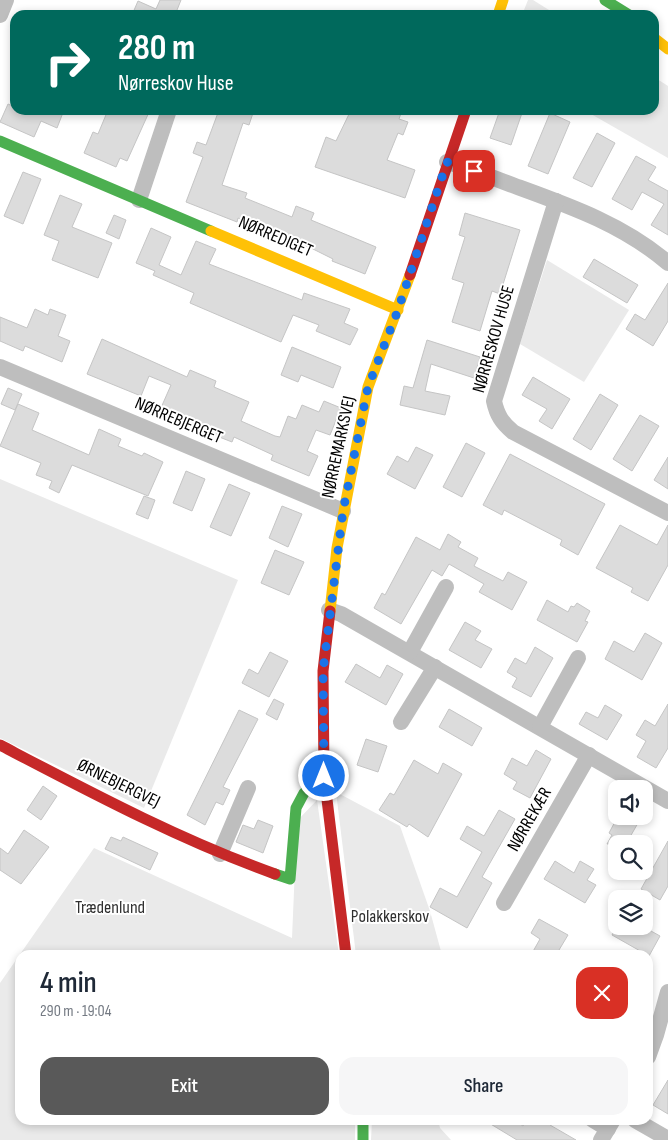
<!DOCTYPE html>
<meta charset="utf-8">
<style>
body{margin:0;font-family:"Sofia Sans Condensed",sans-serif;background:#f6f6f7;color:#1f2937;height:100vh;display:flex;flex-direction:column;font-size:19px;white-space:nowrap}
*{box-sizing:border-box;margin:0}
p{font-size:16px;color:#747a83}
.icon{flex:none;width:28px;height:28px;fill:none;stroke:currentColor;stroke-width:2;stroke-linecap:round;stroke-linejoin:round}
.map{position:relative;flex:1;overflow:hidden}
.drawer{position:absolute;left:15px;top:950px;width:638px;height:175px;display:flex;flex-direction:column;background:#fff;border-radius:15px;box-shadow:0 2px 8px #0003}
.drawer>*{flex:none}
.banner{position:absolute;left:10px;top:10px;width:649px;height:105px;border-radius:15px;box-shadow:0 2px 8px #0003;background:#00695c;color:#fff;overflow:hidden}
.fabs{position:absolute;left:608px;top:780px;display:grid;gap:10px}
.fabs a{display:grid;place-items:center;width:45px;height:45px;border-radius:10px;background:#fff;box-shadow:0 2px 8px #0003;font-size:25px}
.pin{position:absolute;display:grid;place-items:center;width:42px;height:42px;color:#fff;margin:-21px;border-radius:10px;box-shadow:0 2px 8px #0006}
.me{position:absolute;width:55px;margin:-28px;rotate:0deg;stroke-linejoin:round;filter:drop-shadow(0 0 4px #0008)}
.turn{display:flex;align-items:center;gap:18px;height:105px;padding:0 25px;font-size:22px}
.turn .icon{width:65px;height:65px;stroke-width:2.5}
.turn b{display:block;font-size:35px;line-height:42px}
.round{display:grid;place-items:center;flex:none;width:52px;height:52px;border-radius:15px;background:#f6f6f7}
.summary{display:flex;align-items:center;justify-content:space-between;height:85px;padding:0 25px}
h1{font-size:30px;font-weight:600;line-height:38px}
.action{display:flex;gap:10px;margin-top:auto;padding:10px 25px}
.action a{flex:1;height:58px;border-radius:15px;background:#595959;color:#fff;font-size:20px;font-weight:600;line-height:58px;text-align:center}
.action a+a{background:#f6f6f7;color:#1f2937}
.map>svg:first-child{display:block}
.green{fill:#eaeaea}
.building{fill:#dcdcdc;stroke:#c5c5c5}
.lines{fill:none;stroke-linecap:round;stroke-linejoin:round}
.street{stroke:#bebebe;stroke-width:16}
.fast{stroke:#4caf50;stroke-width:11}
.slow{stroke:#ffc107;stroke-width:11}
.jam{stroke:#c62828;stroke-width:11}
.route{stroke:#1a73e8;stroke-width:9;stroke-dasharray:0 16.2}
.labels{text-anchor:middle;stroke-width:4;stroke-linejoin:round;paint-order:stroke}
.street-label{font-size:18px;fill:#000;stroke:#fff}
.park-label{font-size:18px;fill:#2f2f2f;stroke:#fff}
</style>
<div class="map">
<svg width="668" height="1140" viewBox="0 0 668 1140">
<rect width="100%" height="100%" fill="#fff"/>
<g class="green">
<polygon points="528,0 533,0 557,15 522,15"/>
<polygon points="654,77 668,86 668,158 584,110 654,110"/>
<polygon points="547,260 629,310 584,382 520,344"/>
<polygon points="0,479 238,580 144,808 0,738"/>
<polygon points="336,792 400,826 430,911 442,955 356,955"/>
<polygon points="317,800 339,955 20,955 20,1120 355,1120 355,1140 0,1140 0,983 94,848 292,938 297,821"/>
<polygon points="372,1120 438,1120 440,1128 451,1140 371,1140"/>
</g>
<g class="building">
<polygon points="160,0 181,0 175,15 132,15 138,1 156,9"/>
<polygon points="8,104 15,107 15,110 64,110 57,128 41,121 34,137 0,122"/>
<polygon points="108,110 150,110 127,161 120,158 116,167 84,153 93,132 98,134"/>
<polygon points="219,110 254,110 249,125 243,123 222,185 247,193 245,198 292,217 296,206 314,213 311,220 376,247 365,274 332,261 333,259 311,248 238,218 237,222 186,202 203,157 193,153 197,142 206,145"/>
<polygon points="351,110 402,110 399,119 408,122 403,135 398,133 387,160 415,170 405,198 315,167 326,137 336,141"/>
<polygon points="500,110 523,110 511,145 490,138"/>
<polygon points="550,113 570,122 548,174 528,166"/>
<polygon points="597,133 615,143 592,187 573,178"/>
<polygon points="636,156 656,167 648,180 668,191 668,235 651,225 664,204 642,192 632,210 612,199"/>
<polygon points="23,172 41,179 23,224 4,216"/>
<polygon points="60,195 82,204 72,227 112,243 98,278 52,260 59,241 44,235"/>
<polygon points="465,213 520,230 500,294 492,291 480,331 452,322 464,283 452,279 465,237 459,235"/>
<polygon points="114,215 126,220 119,239 106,233"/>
<polygon points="151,228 171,237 159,265 181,275 196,241 216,249 209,264 302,300 304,293 350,309 344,323 358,329 350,345 316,331 319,325 293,315 281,342 190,303 194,293 153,275 155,271 136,263"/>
<polygon points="594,259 638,285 627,303 583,277"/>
<polygon points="668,283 668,321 653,346 626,329 635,314 645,320"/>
<polygon points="35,309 48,315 50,309 66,315 58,336 70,341 62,362 25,346 23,351 0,341 0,317 27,328"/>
<polygon points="102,339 187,377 190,370 216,381 214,387 249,402 241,421 275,436 280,437 288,416 296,419 302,405 319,412 324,401 341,408 330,435 316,430 307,451 318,456 309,476 271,460 273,455 234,437 232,442 171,418 172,415 160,410 171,385 149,376 141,396 87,374"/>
<polygon points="427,340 480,357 474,378 431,364 425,391 450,396 445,415 400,405 404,386 413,388"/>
<polygon points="292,347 341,367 333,388 301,375 298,382 281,375"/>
<polygon points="533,377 570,399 552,429 539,421 547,409 522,395"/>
<polygon points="8,388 22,394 15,410 1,404"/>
<polygon points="600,394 618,405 591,450 573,439"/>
<polygon points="18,404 39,413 32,430 89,455 99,429 121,439 118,446 142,456 144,453 163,462 148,496 72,465 59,493 49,488 52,481 36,475 41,463 0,446"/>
<polygon points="640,415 659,426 632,471 613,459"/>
<polygon points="466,443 485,453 462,497 443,487"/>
<polygon points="416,447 433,455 415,489 387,474 397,456 408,462"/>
<polygon points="510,454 605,504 578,555 560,545 562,540 504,510 502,515 483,505"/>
<polygon points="668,457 668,489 654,480"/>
<polygon points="186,471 205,479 192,511 173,503"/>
<polygon points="229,484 250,493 231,536 210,527"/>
<polygon points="144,496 155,500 148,519 136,514"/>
<polygon points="282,506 302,514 288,547 269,538"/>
<polygon points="620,525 657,545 668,525 668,565 648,601 631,592 633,588 596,568"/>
<polygon points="448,534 461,542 458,547 478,558 474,566 503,581 508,572 527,582 512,610 479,592 484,584 449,564 442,576 432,570 401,624 374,608 382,593 385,595 416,537 440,550"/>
<polygon points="275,550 304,562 289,595 261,583"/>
<polygon points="547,600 568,612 571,606 574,607 577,603 590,611 585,621 588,622 577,642 537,620"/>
<polygon points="465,622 481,631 475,640 492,649 481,668 449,650"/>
<polygon points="645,633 662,643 642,680 605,659 614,641 634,652"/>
<polygon points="535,647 553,658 531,697 512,687 517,678 507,672 515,658 526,664"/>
<polygon points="270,652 288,661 269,697 242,683 249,669 258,674"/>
<polygon points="356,664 380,678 387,665 403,674 386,705 345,682"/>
<polygon points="274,699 284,704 277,720 266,714"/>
<polygon points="668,704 668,748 656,768 637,757 646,741 636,735 645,720 655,726"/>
<polygon points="605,705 622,715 607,740 579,724 586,712 598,718"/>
<polygon points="449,709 482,728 472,746 439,727"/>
<polygon points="239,710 258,719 223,787 230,790 223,805 216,802 205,825 187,815"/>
<polygon points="366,739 387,746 378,772 357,765"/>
<polygon points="536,750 551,759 530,798 513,789 517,782 504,774 512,758 527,766"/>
<polygon points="414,760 438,774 443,763 462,774 428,837 409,824 407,827 379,810 390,793 394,795"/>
<polygon points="43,786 57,796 41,820 27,810"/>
<polygon points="499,810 515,819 482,877 492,883 467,928 430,907 440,888 457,897 482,852 460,839 467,826 484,836"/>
<polygon points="618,816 642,816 626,844 607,844 612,835 609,833"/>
<polygon points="258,820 273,826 263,853 236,842 243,825 254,829"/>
<polygon points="24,830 49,847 21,884 0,870 0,848 8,854"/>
<polygon points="111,837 121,841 123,837 158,853 150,870 105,849"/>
<polygon points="668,841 668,886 660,900 641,889"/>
<polygon points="555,861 574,873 580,861 594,869 587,880 596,885 585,903 544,879"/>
<polygon points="539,919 568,935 556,955 531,955 540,939 531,933"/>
<polygon points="617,926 642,926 660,936 649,956 612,935"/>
<polygon points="668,1080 668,1114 653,1105"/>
<polygon points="484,1120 514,1120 523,1126 527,1120 553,1120 550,1125 576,1140 517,1140"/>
</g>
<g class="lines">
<g class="street">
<polyline points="0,15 6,0"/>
<path d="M 447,162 C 470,168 493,178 515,186 C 570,206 624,225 668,263"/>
<polyline points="139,200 169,110"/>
<path d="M 556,201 L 494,401 C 497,415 502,423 513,432 L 668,513"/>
<polyline points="0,367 343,511"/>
<polyline points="329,610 341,614 668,801"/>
<polyline points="410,652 446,587"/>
<polyline points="401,722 435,667"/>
<polyline points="540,727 578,658"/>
<polyline points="220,854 248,788"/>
<polyline points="504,903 589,755"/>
<polyline points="648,1057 656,1035 668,992"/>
<polyline points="593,1120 608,1129"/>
<polyline points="635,1120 668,1139"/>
<polyline points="601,1140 613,1120"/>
</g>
<g class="fast">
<polyline points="605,0 629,15"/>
<polyline points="0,141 211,231"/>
<polyline points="275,874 290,879 296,808 304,793 324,775"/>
<polyline points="363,1120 363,1140"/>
</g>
<g class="slow">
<polyline points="498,15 503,0"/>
<polyline points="654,38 668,49"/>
<polyline points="211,231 398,310"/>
<polyline points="330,611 337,548 368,387 410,275"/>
</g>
<g class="jam">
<polyline points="410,275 466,110"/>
<polyline points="330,611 323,671 324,775 346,955"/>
<path d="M 0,745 C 90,792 180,840 275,874"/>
</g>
</g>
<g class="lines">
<polyline class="route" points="324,776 323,671 343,511 368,387 398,310 447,162 474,171"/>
</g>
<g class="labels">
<g class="street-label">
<text transform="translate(276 236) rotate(23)" y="6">NØRREDIGET</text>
<text transform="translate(493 339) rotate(-74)" y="6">NØRRESKOV HUSE</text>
<text transform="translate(179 420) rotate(23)" y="6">NØRREBJERGET</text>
<text transform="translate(338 447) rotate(-78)" y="6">NØRREMARKSVEJ</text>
<text transform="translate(119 783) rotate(26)" y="6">ØRNEBJERGVEJ</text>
<text transform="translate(529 819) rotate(-60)" y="6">NØRREKÆR</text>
</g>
<g class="park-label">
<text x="110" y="913">Trædenlund</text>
<text x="390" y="922">Polakkerskov</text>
</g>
</g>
</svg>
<div class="fabs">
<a><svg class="icon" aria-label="sound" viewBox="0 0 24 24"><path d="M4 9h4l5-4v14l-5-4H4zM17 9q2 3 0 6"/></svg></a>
<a><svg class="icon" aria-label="search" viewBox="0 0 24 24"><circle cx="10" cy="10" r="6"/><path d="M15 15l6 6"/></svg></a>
<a><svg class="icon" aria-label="layers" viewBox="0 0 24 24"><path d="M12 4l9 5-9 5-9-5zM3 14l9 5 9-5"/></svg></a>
</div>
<div class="pin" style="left:474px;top:171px;background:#d93025"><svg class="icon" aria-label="arrive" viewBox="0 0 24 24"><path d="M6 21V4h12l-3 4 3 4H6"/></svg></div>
<svg class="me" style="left:324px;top:776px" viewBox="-20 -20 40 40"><circle r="17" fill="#1a73e8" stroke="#fff" stroke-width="3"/><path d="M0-11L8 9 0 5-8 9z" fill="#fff"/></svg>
<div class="banner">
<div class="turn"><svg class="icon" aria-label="right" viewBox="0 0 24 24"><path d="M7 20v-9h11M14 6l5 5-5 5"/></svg><div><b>280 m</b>Nørreskov Huse</div></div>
</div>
<section class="drawer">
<div class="summary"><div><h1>4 min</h1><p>290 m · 19:04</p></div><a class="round" style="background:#d93025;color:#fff"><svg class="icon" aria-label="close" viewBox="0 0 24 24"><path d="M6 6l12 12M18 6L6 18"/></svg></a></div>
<div class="action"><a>Exit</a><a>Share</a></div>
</section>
</div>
